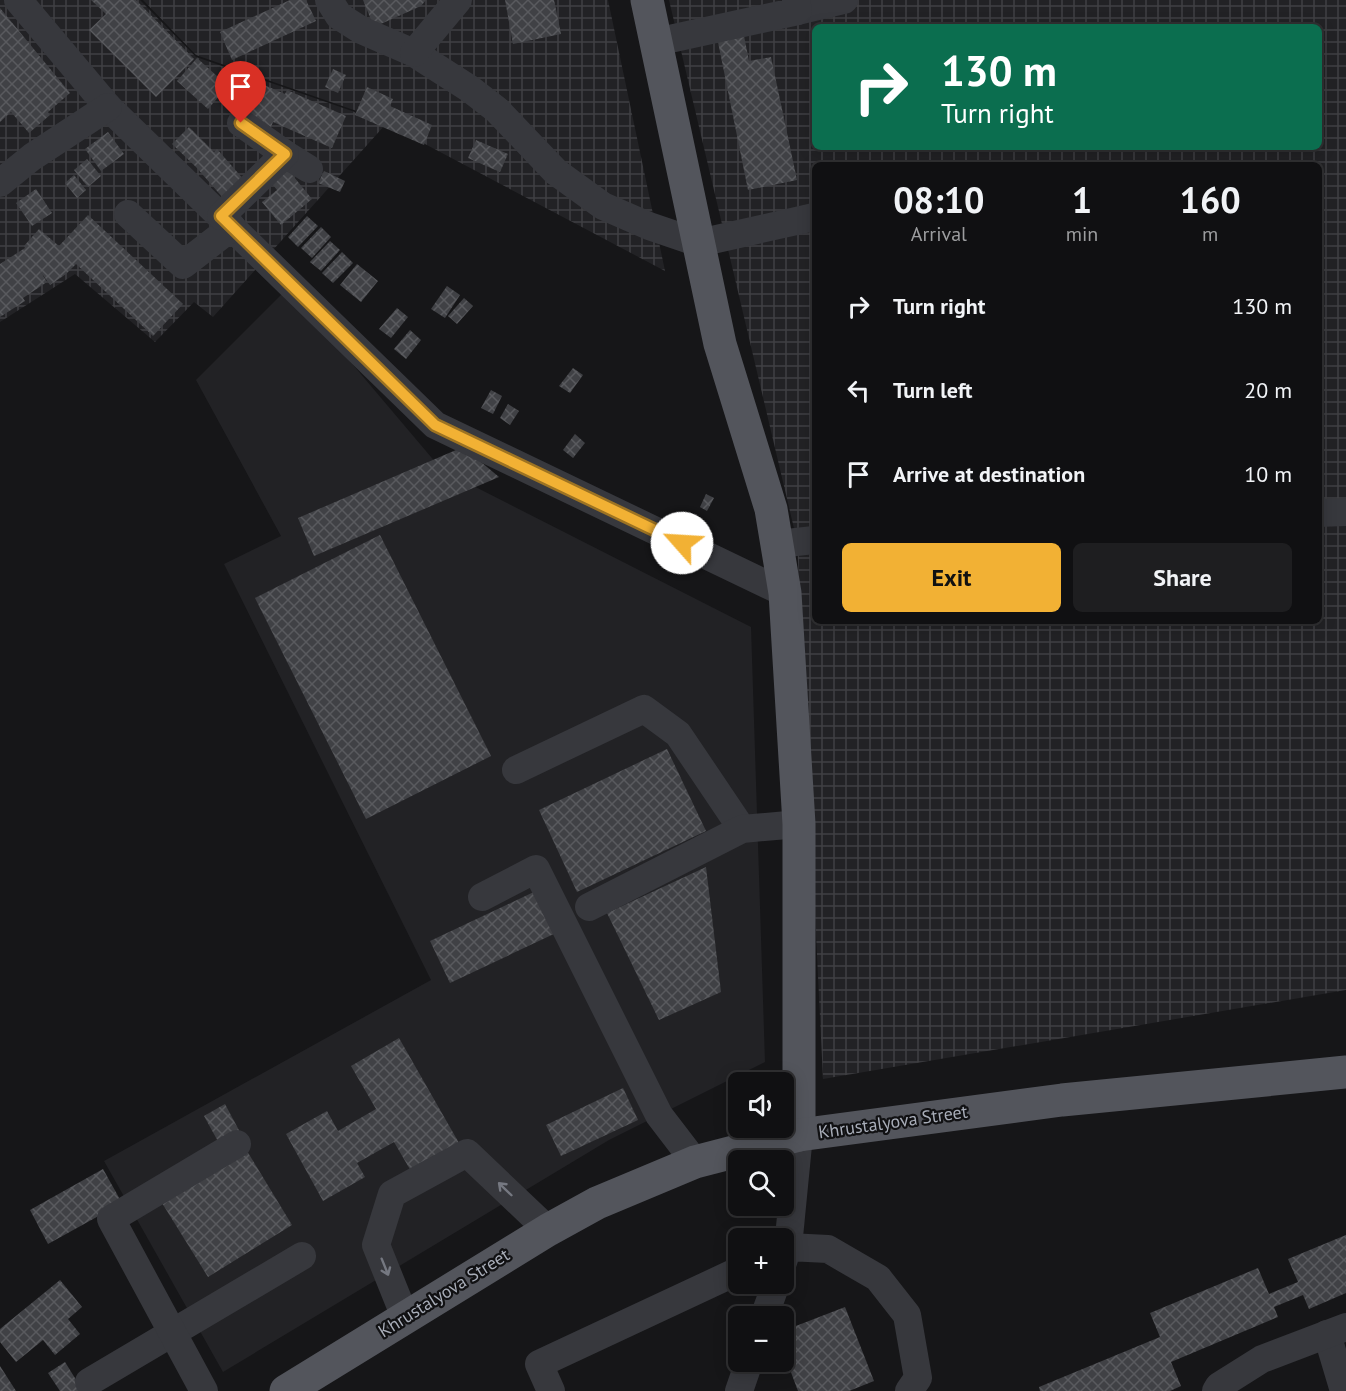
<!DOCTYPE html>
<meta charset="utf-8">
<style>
body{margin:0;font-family:"PT Sans",sans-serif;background:#1e1e20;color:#f1f3f6;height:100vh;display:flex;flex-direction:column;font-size:22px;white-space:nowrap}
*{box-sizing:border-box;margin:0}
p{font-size:20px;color:#9c9d9f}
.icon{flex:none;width:33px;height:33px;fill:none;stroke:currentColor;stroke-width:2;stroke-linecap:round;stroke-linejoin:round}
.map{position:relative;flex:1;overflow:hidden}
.side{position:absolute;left:812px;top:162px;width:510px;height:462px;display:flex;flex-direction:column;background:#101012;border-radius:9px;box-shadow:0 3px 15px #0003,0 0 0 2px #303032}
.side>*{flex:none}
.top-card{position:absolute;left:812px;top:24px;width:510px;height:126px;border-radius:9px;box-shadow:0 3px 15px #0003,0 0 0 2px #303032;background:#0b6e4f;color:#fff;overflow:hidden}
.buttons{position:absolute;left:728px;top:1072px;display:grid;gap:12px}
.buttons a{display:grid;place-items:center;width:66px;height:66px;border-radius:9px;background:#101012;box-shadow:0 3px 15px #0003,0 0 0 2px #303032;font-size:30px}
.pin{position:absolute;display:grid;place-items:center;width:51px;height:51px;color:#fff;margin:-62px -26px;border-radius:50% 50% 50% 0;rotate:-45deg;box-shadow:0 0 6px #0007}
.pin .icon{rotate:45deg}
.me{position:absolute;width:66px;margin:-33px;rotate:296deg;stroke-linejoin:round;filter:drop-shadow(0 0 4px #0008)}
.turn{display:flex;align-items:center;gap:21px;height:126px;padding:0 30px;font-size:27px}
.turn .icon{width:78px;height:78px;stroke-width:2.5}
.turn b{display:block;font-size:42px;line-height:51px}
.eta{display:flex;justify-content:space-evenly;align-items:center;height:102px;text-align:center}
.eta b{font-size:36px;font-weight:700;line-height:42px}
.primary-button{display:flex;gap:12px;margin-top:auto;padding:12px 30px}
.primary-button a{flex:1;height:69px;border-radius:9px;background:#f2b134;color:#111;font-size:24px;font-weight:700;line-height:69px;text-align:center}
.primary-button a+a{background:#1e1e20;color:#f1f3f6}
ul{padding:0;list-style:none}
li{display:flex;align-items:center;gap:18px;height:84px;padding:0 30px}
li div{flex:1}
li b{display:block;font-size:22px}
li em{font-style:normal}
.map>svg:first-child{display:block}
.built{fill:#222225}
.industrial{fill:url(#industrial-grid);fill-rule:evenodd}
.building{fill:url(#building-cross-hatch)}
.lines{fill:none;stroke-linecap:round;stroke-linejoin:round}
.minor{stroke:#37383d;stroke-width:28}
.major{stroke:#53555c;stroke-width:33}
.oneway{stroke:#757881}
.route-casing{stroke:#9d7322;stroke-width:15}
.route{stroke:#f2b134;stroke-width:10}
.labels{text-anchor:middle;stroke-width:4.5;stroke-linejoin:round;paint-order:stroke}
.street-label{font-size:18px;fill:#a8adb8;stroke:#111113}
</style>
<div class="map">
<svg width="1346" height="1391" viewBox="0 0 1346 1391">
<defs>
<pattern id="industrial-grid" width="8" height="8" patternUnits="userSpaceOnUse" patternTransform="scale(1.5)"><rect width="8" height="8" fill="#222225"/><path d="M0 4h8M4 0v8" fill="none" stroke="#3f3f43"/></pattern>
<pattern id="building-cross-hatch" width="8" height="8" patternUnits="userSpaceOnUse" patternTransform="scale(1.5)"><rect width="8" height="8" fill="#404145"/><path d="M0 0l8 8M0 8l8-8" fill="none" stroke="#595a5e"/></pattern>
</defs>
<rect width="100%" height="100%" fill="#161618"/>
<polygon class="built" points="288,288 442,470 751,627 765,1062 609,1140 223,1372 104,1161 431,980 224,564 281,536 196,380"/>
<g class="industrial">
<polygon points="0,0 140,0 196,57 372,118 385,125 213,317 194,302 155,342 75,274 0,322"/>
<polygon points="143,0 608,0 665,271 374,117 196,55"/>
<path d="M 669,0 L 1346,0 L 1346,990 L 823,1079 L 797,541 ZM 814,27 L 1318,27 L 1318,147 L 814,147 ZM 814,165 L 1318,165 L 1318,621 L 814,621 Z"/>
</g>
<g class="building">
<polygon points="91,0 136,0 194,59 156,97 89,30 106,14"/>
<polygon points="290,0 306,0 316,21 232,60 220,32"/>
<polygon points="363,0 426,0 421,6 374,27"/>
<polygon points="505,0 554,0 561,34 513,44"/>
<polygon points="0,8 70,93 48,112 50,115 29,133 11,112 0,122"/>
<polygon points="744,36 749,61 771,57 797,180 748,190 718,42"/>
<polygon points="197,58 228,86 208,109 177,81"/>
<polygon points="333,69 346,75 338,93 325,87"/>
<polygon points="237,73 285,94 287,90 346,116 332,148 273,122 271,127 223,105"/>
<polygon points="367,87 393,99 390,106 432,125 424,145 355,115"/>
<polygon points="189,127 214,152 217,149 245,181 224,199 196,167 172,144"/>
<polygon points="108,132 124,154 101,171 85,149"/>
<polygon points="476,140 508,154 500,172 468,158"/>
<polygon points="87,159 101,176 88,187 74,170"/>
<polygon points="285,166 312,199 281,225 262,202 277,190 269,180"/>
<polygon points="324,171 345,181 340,192 318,183"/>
<polygon points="74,175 86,190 77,198 65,183"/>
<polygon points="36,189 52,213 32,226 16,203"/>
<polygon points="88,215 183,304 153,336 76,264 66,274 50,285 38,268 47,282 23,298 25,301 0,317 0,264 25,248 24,246 39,229 59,246"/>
<polygon points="307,216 318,226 298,247 288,237"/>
<polygon points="321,227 331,237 312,258 301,248"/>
<polygon points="330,241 340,250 321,271 310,262"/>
<polygon points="342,252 353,263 333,283 322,273"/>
<polygon points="357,264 378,281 361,302 340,285"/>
<polygon points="447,286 460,295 445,318 431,309"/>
<polygon points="464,298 473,306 457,324 448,316"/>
<polygon points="397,308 408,317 391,338 379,329"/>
<polygon points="410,330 421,340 406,359 394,349"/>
<polygon points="573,368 583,375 570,393 559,386"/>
<polygon points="491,390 502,396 493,414 481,408"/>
<polygon points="508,404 519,411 510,425 500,418"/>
<polygon points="575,434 585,443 573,458 563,450"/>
<polygon points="463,447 499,477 314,556 298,518"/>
<polygon points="706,494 714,498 707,511 700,507"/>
<polygon points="380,535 491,756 366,819 255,598"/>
<polygon points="667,749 706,831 577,892 539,810"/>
<polygon points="706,867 721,992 659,1020 607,913"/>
<polygon points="538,890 558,932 450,983 430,941"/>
<polygon points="399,1038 463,1150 415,1178 394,1142 357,1163 365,1177 323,1201 286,1134 327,1111 338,1131 376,1109 351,1066"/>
<polygon points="623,1088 638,1120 561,1156 546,1125"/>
<polygon points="225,1104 241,1134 220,1145 204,1116"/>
<polygon points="247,1151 292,1225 208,1277 162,1203"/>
<polygon points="103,1169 122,1203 48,1244 30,1210"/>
<polygon points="1346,1235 1346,1293 1309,1309 1303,1295 1274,1307 1278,1317 1171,1362 1181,1386 1170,1391 1040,1391 1039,1387 1160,1337 1150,1313 1258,1268 1269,1294 1298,1282 1288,1259"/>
<polygon points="60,1280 82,1307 68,1319 80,1334 55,1355 43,1340 16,1362 0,1342 0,1329"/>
<polygon points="845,1307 874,1381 849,1391 798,1391 783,1351 783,1331"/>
<polygon points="65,1362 83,1391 60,1391 48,1373"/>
<polygon points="0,1366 16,1391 0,1391"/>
</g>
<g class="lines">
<g class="minor">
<polyline points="18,0 108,107 435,425 785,593"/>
<polyline points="329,0 339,16 361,30 414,53 470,89 497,110 556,172 603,206 649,226 699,243 814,217"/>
<polyline points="798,11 844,0"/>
<polyline points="656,42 798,11 796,0"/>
<polyline points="414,53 458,0"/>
<polyline points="285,154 309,169"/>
<polyline points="0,183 32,157 108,107"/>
<polyline points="128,214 183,265 232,227"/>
<polyline points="221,216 285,154 241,123"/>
<polyline points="1318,513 1346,512"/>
<polyline points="778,544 814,540"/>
<polyline points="516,770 644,709 678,734 742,829"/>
<polyline points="482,897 536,869 659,1115 695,1162"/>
<polyline points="589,907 742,829 799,824"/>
<polyline points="783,1249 788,1247 799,1135"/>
<polyline points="783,1262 788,1247 828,1249 878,1278 907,1315 918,1378 909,1391"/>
<polyline points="405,1317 376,1245 392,1194 467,1153 548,1230"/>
<polyline points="764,1317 776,1284"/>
<polyline points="1327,1334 1344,1391"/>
<polyline points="89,1382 302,1256"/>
<polyline points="204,1391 111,1219 237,1144"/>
<polyline points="551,1391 539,1364 738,1271"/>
<polyline points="739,1391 749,1362"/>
<polyline points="1216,1391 1219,1386 1262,1359 1346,1327"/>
</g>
<g class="major">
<polyline points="647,0 720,344 771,509 785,593 799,824 799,1135"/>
<polyline points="286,1391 548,1230 597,1203 695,1162 799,1135 1062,1100 1346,1072"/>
</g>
</g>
<defs><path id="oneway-shaft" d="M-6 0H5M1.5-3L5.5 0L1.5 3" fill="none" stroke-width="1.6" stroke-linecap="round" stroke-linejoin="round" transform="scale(1.5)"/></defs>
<g class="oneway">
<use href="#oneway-shaft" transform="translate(505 1189) rotate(-136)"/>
<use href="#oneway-shaft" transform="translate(385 1267) rotate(68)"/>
</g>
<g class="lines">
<g class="route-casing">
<polyline id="route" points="241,123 285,154 221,216 435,425 682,543"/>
</g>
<use href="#route" class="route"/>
</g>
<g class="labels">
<g class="street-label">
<text transform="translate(893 1122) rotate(-8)" y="6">Khrustalyova Street</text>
<text transform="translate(444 1293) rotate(-32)" y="6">Khrustalyova Street</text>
</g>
</g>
</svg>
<div class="buttons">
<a><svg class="icon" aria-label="sound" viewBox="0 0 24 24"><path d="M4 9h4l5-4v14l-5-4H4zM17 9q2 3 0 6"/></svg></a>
<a><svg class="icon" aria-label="search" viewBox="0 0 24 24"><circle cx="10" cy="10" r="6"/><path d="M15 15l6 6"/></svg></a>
<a>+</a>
<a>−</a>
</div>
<div class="pin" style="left:241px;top:123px;background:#d93025"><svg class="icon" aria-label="arrive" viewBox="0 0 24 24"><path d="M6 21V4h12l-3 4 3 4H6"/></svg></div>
<svg class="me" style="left:682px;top:543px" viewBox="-20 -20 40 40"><circle r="19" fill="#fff"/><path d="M0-13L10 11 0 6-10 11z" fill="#f2b134"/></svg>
<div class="top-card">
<div class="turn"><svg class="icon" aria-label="right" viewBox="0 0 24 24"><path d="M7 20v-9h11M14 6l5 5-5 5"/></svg><div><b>130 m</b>Turn right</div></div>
</div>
<section class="side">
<div class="eta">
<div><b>08:10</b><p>Arrival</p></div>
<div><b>1</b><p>min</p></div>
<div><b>160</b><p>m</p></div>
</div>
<ul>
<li><svg class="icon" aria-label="right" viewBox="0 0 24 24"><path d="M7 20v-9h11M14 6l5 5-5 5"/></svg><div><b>Turn right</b></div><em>130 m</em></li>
<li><svg class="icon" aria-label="left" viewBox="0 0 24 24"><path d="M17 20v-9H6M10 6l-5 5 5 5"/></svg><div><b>Turn left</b></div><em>20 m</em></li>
<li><svg class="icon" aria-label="arrive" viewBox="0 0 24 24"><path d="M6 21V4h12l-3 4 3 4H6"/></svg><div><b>Arrive at destination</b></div><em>10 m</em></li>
</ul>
<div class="primary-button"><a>Exit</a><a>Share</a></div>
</section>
</div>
